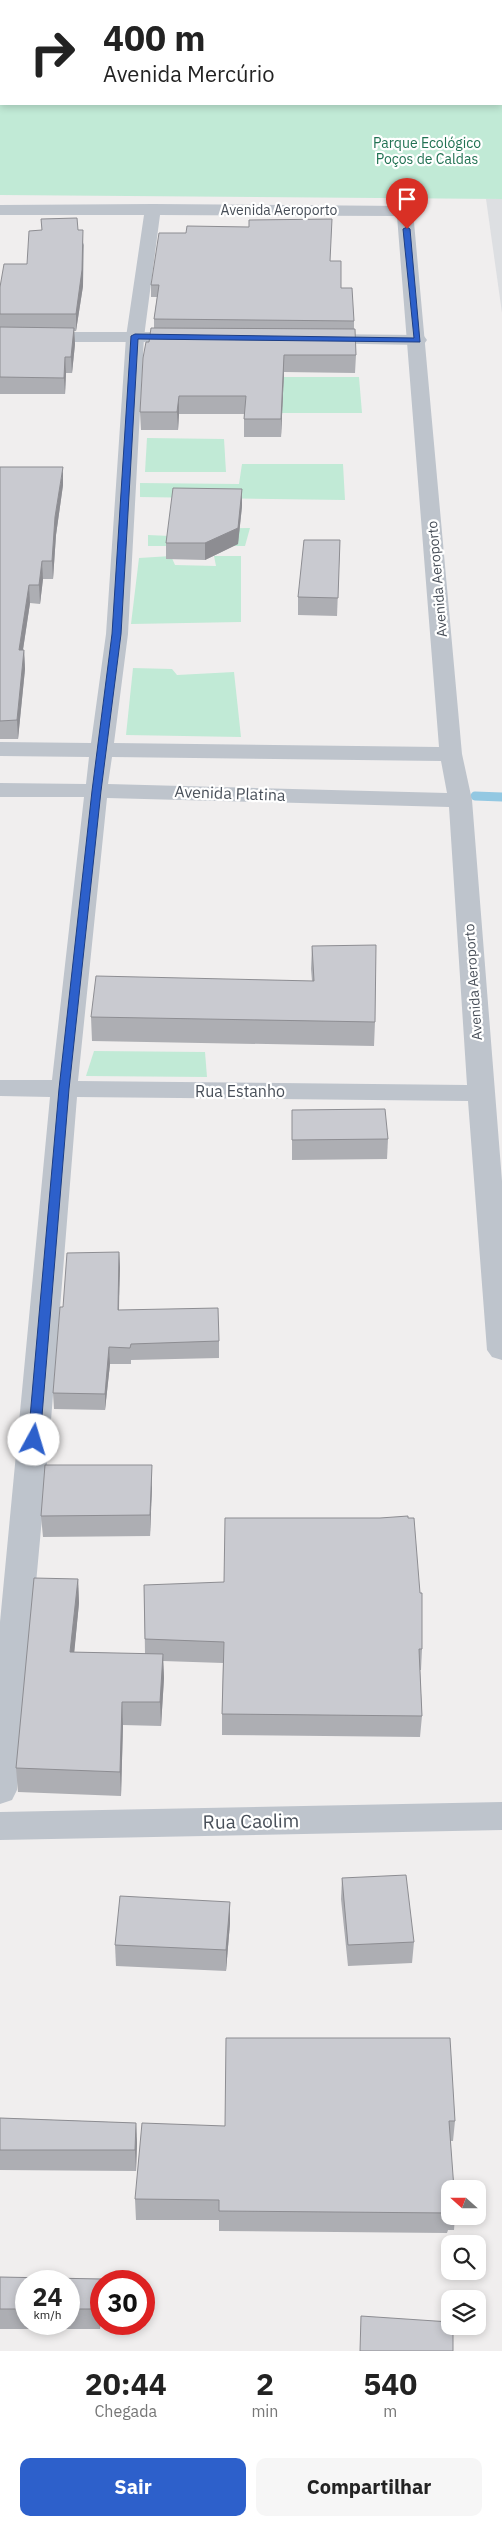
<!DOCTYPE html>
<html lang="pt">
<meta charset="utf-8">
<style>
body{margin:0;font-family:"IBM Plex Sans",sans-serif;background:#f6f6f6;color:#222;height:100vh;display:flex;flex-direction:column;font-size:19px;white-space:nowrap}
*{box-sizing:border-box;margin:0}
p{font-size:16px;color:#767676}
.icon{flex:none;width:28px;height:28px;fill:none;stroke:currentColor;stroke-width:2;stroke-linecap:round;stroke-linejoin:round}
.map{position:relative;height:2351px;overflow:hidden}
.panel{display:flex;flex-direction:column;background:#fff;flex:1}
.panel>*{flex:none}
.hud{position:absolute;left:0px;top:0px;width:502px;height:105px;box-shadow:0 2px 8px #0003;background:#fff;color:#222;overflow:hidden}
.needle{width:32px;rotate:291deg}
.controls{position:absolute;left:441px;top:2180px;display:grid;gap:10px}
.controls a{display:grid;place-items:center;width:45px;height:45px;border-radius:10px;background:#fff;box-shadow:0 2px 8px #0003;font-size:25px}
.speed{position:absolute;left:15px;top:2270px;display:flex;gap:10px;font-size:25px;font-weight:700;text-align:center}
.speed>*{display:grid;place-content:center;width:65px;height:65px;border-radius:50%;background:#fff;box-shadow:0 2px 8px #0003;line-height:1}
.speed small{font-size:12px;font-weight:400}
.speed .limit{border:8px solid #d22;background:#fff;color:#111}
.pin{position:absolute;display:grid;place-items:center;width:42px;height:42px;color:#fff;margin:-51px -21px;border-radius:50% 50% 50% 0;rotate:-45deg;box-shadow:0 0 5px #0007}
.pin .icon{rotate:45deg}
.me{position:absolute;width:55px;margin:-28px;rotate:6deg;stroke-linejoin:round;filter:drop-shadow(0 0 4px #0008)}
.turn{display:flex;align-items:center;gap:18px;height:105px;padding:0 20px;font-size:22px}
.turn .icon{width:65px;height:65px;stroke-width:2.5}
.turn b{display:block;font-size:35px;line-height:42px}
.eta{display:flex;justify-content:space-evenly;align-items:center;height:85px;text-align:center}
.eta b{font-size:30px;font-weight:700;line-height:35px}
.button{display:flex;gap:10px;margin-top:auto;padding:10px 20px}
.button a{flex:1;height:58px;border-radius:10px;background:#2d60cb;color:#fff;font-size:20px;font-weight:700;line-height:58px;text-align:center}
.button a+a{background:#f6f6f6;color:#222}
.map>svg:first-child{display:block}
.airport{fill:#dddfe2}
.green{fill:#c1ead6;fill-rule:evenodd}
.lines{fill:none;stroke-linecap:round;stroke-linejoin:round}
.stream{stroke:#93c8e2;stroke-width:9}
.minor{fill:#bec4cc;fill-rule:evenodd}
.tertiary{fill:#bec4cc;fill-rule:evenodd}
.wall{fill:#adaeb3;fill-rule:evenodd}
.shaded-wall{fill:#8d8d92}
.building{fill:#c9cad0;stroke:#8d8d92}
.route{fill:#2d60cb;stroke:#1d3e84}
.labels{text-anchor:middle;stroke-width:4.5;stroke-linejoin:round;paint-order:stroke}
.far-park-label{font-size:14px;fill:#217253;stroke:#fff}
.far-street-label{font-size:14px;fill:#484f59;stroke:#fff}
.street-label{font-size:16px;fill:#484f59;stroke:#fff}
.near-street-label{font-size:19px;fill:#484f59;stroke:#fff}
</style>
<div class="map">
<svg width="502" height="2351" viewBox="0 0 502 2351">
<rect width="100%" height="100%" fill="#f0eeee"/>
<polygon class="airport" points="486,199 502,199 502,313"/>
<g class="green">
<path d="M 0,0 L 502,0 L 502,199 L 0,195 ZM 501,1 L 501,104 L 1,104 L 1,1 Z"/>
<polygon points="252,377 359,377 362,413 249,413"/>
<polygon points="147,438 224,439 226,472 145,472"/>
<polygon points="242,464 343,464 345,500 140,497 140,483 239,484"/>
<polygon points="250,528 245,546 148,546 148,535 170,536 175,529"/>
<polygon points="171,556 175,565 216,566 214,556 241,556 241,622 131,624 139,558"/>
<polygon points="133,668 172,669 177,675 234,672 241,737 126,735"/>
<polygon points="94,1051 205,1052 207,1077 86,1076"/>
</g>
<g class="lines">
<polyline class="stream" points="475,796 502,797"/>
<g class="minor">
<path d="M 153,204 L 405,206 L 413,211 L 462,754 L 472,800 L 502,1181 L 502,1360 L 492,1357 L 487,1350 L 468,1101 L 77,1097 L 51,1420 L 17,1790 L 12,1800 L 0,1804 L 0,1622 L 50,1097 L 0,1096 L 0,1080 L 52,1080 L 84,797 L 0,797 L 0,783 L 86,784 L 89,757 L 0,756 L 0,742 L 91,743 L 106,634 L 126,337 L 144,215 L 0,215 L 0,205 ZM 160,215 L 397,216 L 439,747 L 114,743 L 128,634 L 144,337 ZM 112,757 L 441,761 L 447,793 L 108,784 ZM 107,798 L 449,807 L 467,1085 L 78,1081 Z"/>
<polygon points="502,1802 502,1830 0,1840 0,1812"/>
</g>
<g class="tertiary">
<polygon points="0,332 188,332 194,333 197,337 194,341 188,342 0,342"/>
<polygon points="319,334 418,335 424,336 427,340 424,344 418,345 313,343 310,339 313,335"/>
</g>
</g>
<g class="wall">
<polygon points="41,219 78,230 84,245 83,286 76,331 74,331 75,344 72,373 66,373 65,394 0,394 0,287 27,264 42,230"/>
<polygon points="186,233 330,261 354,321 354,329 356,355 355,373 284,372 281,437 244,437 244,414 179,414 178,430 141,430 140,412 149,342 154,328 154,319 157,297 151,297 151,285"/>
<polygon points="0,467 63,485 56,535 53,579 43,579 40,604 30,603 23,650 24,650 25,669 18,739 0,739"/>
<polygon points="242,506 238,544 205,560 166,559 166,543"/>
<polygon points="340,540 337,616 298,615 298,597"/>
<polygon points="312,946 375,1022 374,1046 92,1041 91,1017 312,981 311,969"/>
<polygon points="292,1110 388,1139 387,1159 292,1160"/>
<polygon points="119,1252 120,1268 119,1310 219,1341 219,1358 131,1360 131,1364 110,1364 105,1410 54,1409 53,1393"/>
<polygon points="152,1486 150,1536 43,1537 41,1516"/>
<polygon points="78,1579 79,1603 74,1652 145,1654 144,1585 422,1649 421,1670 420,1670 422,1716 420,1737 222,1735 222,1714 223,1663 163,1661 164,1678 161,1726 123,1725 121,1796 18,1792 16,1768"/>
<polygon points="342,1878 414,1942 412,1963 348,1966 341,1899"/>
<polygon points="230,1902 230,1923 226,1971 116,1966 115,1945"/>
<polygon points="0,2118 136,2123 137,2143 136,2171 0,2170"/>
<polygon points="455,2121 453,2141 451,2141 450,2216 455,2216 454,2230 448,2230 447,2233 219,2231 219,2220 136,2220 135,2199 225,2126"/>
<path d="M 0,2277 L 101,2279 L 101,2314 L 100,2329 L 0,2329 ZM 26,2281 L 69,2281 L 69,2324 L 26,2324 Z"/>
</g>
<g class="shaded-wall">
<polygon points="83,230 83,286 76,331 76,314"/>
<polygon points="74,328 75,344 72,373 71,357"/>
<polygon points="284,355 284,372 281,437 281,419"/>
<polygon points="65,357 66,373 65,394 64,378"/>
<polygon points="179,396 179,414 178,430 177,412"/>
<polygon points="63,467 63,485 56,535 53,579 52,561 55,517"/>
<polygon points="242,489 242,506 238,544 205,560 205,543"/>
<polygon points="42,561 43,579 40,604 39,585"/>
<polygon points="29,585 30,603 20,669 19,650"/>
<polygon points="24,650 25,669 18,739 17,720"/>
<polygon points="119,1252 120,1268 118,1326 118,1310"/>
<polygon points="109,1347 110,1364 105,1410 105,1394"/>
<polygon points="152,1465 152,1486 150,1536 150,1515"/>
<polygon points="78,1579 79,1603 72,1676 70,1652"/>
<polygon points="163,1654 164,1678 161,1726 160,1702"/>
<polygon points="122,1702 123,1725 121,1796 120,1772"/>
<polygon points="230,1902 230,1923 226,1971 226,1950"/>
<polygon points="136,2123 137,2143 136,2171 135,2150"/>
<polygon points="101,2279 101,2314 100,2329 99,2309"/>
</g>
<g class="building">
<polygon points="77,218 78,230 83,230 82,270 76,314 0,314 0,287 4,264 27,264 29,231 42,230 41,219"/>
<polygon points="332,219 330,261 341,261 341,288 352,288 354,321 154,319 159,285 151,285 159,233 186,233 187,226 249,227 249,220"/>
<polygon points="0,327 74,328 71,357 65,357 64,378 0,377"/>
<polygon points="151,328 355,329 356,355 284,355 281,419 244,419 246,396 179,396 177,412 140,412 143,358 146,342 149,342"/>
<polygon points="0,467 63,467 55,517 52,561 42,561 39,585 29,585 19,650 24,650 17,720 0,721"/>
<polygon points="173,488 242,489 238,528 205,543 166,543"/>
<polygon points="304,540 340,540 338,598 298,597"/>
<polygon points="376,945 375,1022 91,1017 96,976 314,981 312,946"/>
<polygon points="385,1109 388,1139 292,1140 292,1110"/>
<polygon points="119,1252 118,1310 218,1308 219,1341 131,1344 130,1348 109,1347 105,1394 53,1393 60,1307 63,1307 67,1253"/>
<polygon points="45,1465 152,1465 150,1515 41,1516"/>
<polygon points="408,1516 408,1518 414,1518 420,1593 422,1593 422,1649 419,1649 422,1716 222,1714 224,1642 145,1639 144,1585 224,1582 225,1518 380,1518"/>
<polygon points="34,1578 78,1579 70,1652 163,1654 160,1702 122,1702 120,1772 16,1768"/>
<polygon points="406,1875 414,1942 348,1945 342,1878"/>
<polygon points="120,1896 230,1902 226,1950 115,1945"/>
<polygon points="226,2038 450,2038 455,2121 449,2121 454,2189 450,2189 450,2210 449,2210 449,2213 219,2211 219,2200 135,2199 142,2123 225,2126"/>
<polygon points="0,2118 136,2123 135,2150 0,2150"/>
<polygon points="0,2277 101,2279 99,2309 69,2309 69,2281 26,2281 26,2309 0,2309"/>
<polygon points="361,2316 450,2322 450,2326 453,2326 453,2351 360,2351"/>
</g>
<polygon class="route" points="407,227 410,229 420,342 138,339 121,634 101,791 69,1089 40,1440 34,1444 30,1443 28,1440 59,1089 92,791 112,634 131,336 135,334 414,338 403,229"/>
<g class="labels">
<g class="far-park-label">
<text x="427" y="148">Parque Ecológico<tspan x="427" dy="16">Poços de Caldas</tspan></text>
</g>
<g class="far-street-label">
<text x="279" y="215">Avenida Aeroporto</text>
<text transform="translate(437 579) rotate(-95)" y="5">Avenida Aeroporto</text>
<text transform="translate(473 982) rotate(-94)" y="5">Avenida Aeroporto</text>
</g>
<g class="street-label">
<text transform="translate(230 793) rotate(2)" y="6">Avenida Platina</text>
<text x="240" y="1097">Rua Estanho</text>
</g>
<g class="near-street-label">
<text transform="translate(251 1821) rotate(-1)" y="7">Rua Caolim</text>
</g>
</g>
</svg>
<div class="controls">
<a><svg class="needle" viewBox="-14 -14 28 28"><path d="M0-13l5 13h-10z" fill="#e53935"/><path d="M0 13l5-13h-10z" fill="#767676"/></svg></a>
<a><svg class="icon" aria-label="search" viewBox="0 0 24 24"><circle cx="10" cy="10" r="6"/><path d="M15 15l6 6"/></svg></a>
<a><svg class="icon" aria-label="layers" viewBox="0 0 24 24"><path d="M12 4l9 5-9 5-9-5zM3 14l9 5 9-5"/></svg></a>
</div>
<div class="speed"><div>24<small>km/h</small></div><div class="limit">30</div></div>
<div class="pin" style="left:407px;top:229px;background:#d93025"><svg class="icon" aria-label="arrive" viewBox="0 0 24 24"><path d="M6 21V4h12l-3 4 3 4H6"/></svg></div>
<svg class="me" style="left:34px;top:1440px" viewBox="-20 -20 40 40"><circle r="19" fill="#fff"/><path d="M0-13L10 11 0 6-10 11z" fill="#2d60cb"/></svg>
<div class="hud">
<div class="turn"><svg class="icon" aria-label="right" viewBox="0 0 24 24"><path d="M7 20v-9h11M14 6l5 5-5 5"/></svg><div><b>400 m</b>Avenida Mercúrio</div></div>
</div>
</div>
<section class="panel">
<div class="eta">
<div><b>20:44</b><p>Chegada</p></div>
<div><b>2</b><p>min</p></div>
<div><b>540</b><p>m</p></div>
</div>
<div class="button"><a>Sair</a><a>Compartilhar</a></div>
</section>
